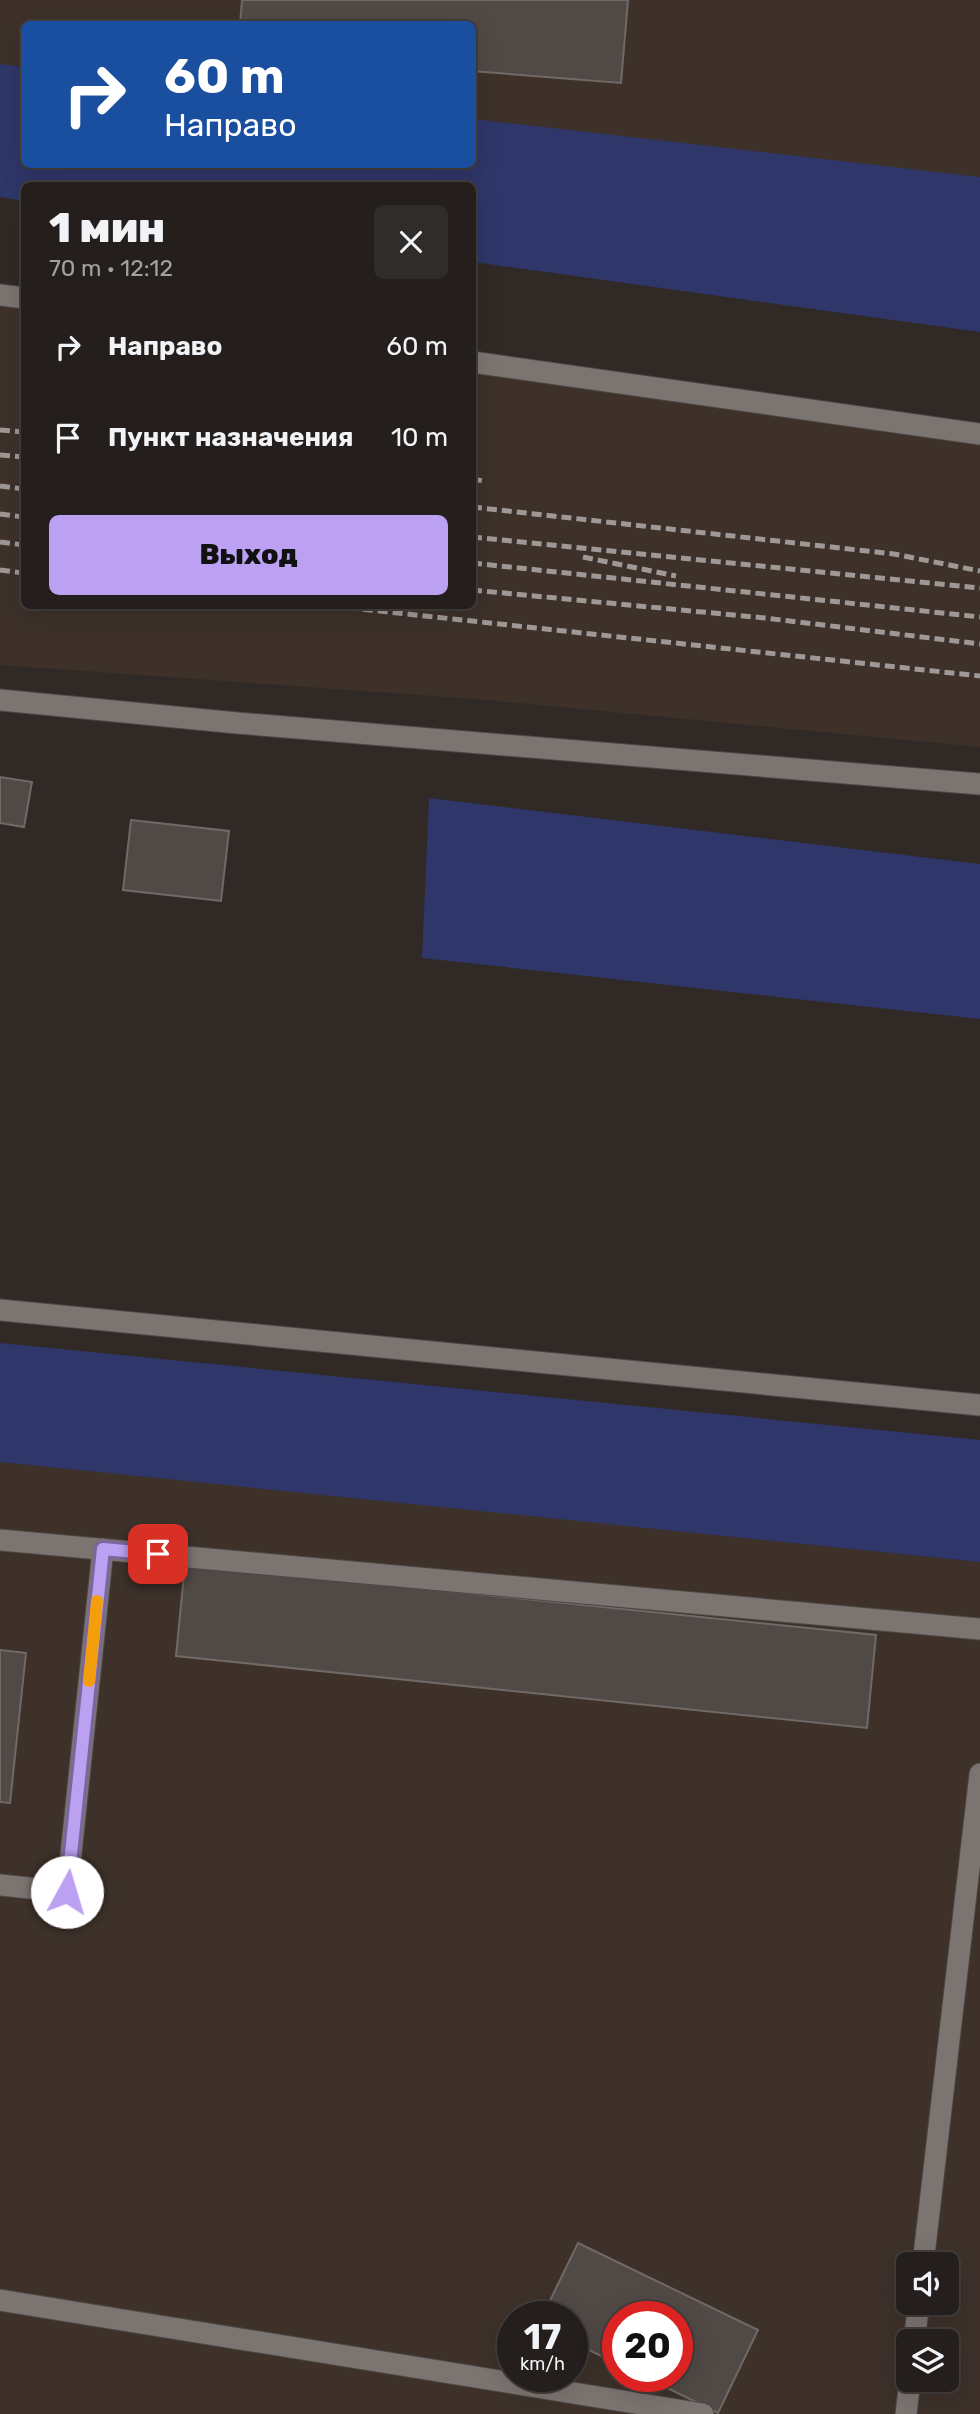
<!DOCTYPE html>
<html lang="ru">
<meta charset="utf-8">
<style>
body{margin:0;font-family:Rubik,sans-serif;background:#302c29;color:#f1f3f6;height:100vh;display:flex;flex-direction:column;font-size:26px;white-space:nowrap}
*{box-sizing:border-box;margin:0}
p{font-size:23px;color:#a3a2a3}
.icon{flex:none;width:38px;height:38px;fill:none;stroke:currentColor;stroke-width:2;stroke-linecap:round;stroke-linejoin:round}
.map{position:relative;flex:1;overflow:hidden}
.side{position:absolute;left:21px;top:182px;width:455px;height:427px;display:flex;flex-direction:column;background:#241f1c;border-radius:10px;box-shadow:0 7px 28px #0002,0 0 0 2px #413d3b}
.side>*{flex:none}
.guide{position:absolute;left:21px;top:21px;width:455px;height:147px;border-radius:10px;box-shadow:0 7px 28px #0002,0 0 0 2px #413d3b;background:#1a4fa0;color:#fff;overflow:hidden}
.controls{position:absolute;left:896px;top:2252px;display:grid;gap:14px}
.controls a{display:grid;place-items:center;width:63px;height:63px;border-radius:10px;background:#241f1c;box-shadow:0 7px 28px #0002,0 0 0 2px #413d3b;font-size:35px}
.speed{position:absolute;left:497px;top:2301px;display:flex;gap:14px;font-size:35px;font-weight:700;text-align:center}
.speed>*{display:grid;place-content:center;width:91px;height:91px;border-radius:50%;background:#241f1c;box-shadow:0 7px 28px #0002,0 0 0 2px #413d3b;line-height:1}
.speed small{font-size:18px;font-weight:400}
.speed .limit{border:10px solid #d22;background:#fff;color:#111}
.pin{position:absolute;display:grid;place-items:center;width:60px;height:60px;color:#fff;margin:-30px;border-radius:14px;box-shadow:0 4px 10px #0006}
.me{position:absolute;width:77px;margin:-38px;rotate:6deg;stroke-linejoin:round;filter:drop-shadow(0 0 5px #0008)}
.turn{display:flex;align-items:center;gap:24px;height:147px;padding:0 28px;font-size:32px}
.turn .icon{width:91px;height:91px;stroke-width:2.5}
.turn b{display:block;font-size:49px;line-height:60px}
.round{display:grid;place-items:center;flex:none;width:74px;height:74px;border-radius:10px;background:#302c29}
.summary{display:flex;align-items:center;justify-content:space-between;height:119px;padding:0 28px}
h1{font-size:42px;font-weight:800;line-height:52px}
.button{display:flex;gap:14px;margin-top:auto;padding:14px 28px}
.button a{flex:1;height:80px;border-radius:10px;background:#bca0f2;color:#111;font-size:28px;font-weight:800;line-height:80px;text-align:center}
ul{padding:0;list-style:none}
li{display:flex;align-items:center;gap:21px;height:91px;padding:0 28px}
li div{flex:1}
li b{display:block;font-size:26px}
li em{font-style:normal}
.map>svg:first-child{display:block}
.built{fill:#3d312a;fill-rule:evenodd}
.green{fill:#2f3669}
.building{fill:#504946;stroke:#716966;stroke-width:2}
.lines{fill:none;stroke-linecap:round;stroke-linejoin:round}
.lane-casing{stroke:#4c4744;stroke-width:23}
.lane{stroke:#7c7470;stroke-width:21}
.rail{stroke:#9e9996;stroke-width:5;stroke-dasharray:10 5;stroke-linecap:butt}
.route-casing{stroke:#7a689d;stroke-width:18}
.route{stroke:#bca0f2;stroke-width:12}
.slow{stroke:#f59e0b;stroke-width:12}
</style>
<div class="map">
<svg width="980" height="2414" viewBox="0 0 980 2414">
<rect width="100%" height="100%" fill="#302926"/>
<g class="built">
<path d="M 0,0 L 980,0 L 980,289 L 472,186 L 24,186 L 0,195 ZM 24,24 L 472,24 L 472,164 L 24,164 Z"/>
<polygon points="0,285 24,288 24,606 472,606 473,362 980,445 980,747 476,699 0,665"/>
<path d="M 0,1462 L 223,1482 L 980,1562 L 980,2414 L 0,2414 ZM 908,2264 L 947,2264 L 947,2303 L 908,2303 ZM 513,2317 L 572,2317 L 572,2376 L 513,2376 ZM 618,2317 L 677,2317 L 677,2376 L 618,2376 ZM 908,2342 L 947,2342 L 947,2380 L 908,2380 Z"/>
</g>
<g class="green">
<polygon points="0,64 24,67 24,164 472,164 473,119 980,177 980,332 473,262 472,186 24,186 24,201 0,197"/>
<polygon points="429,798 980,864 980,1019 422,958"/>
<polygon points="0,1343 980,1440 980,1562 0,1462"/>
</g>
<g class="building">
<polygon points="242,0 628,0 621,83 472,71 472,24 240,24"/>
<polygon points="0,777 32,782 24,827 0,823"/>
<polygon points="131,820 229,831 221,901 123,890"/>
<polygon points="185,1564 876,1635 867,1728 176,1656"/>
<polygon points="0,1650 26,1653 10,1803 0,1802"/>
<polygon points="578,2243 758,2330 718,2413 643,2376 677,2376 677,2317 618,2317 618,2364 572,2342 572,2317 542,2317"/>
</g>
<g class="lines">
<g class="lane-casing">
<g id="lane">
<polyline points="0,295 24,298"/>
<polyline points="472,362 980,434"/>
<polyline points="0,700 237,723 980,784"/>
<polyline points="0,1310 980,1405"/>
<polyline points="0,1540 980,1629"/>
<polyline points="0,1885 67,1892 103,1549"/>
<polyline points="923,2264 980,1774"/>
<polyline points="0,2300 703,2414"/>
<polyline points="914,2342 919,2303"/>
<polyline points="906,2414 910,2380"/>
</g>
</g>
<use href="#lane" class="lane"/>
<g class="rail">
<polyline points="0,430 24,432"/>
<polyline points="0,455 24,457"/>
<polyline points="472,479 484,481"/>
<polyline points="0,486 24,489"/>
<polyline points="472,507 894,554 980,571"/>
<polyline points="0,514 24,517"/>
<polyline points="472,537 980,588"/>
<polyline points="0,542 24,545"/>
<polyline points="583,557 676,576"/>
<polyline points="472,563 980,617"/>
<polyline points="0,570 24,573"/>
<polyline points="472,590 765,618 980,644"/>
<polyline points="333,606 980,676"/>
</g>
</g>
<g class="lines">
<g class="route-casing">
<polyline id="route" points="67,1892 103,1549 158,1554"/>
</g>
<use href="#route" class="route"/>
<polyline class="slow" points="89,1681 97,1601"/>
</g>
</svg>
<div class="controls">
<a><svg class="icon" aria-label="sound" viewBox="0 0 24 24"><path d="M4 9h4l5-4v14l-5-4H4zM17 9q2 3 0 6"/></svg></a>
<a><svg class="icon" aria-label="layers" viewBox="0 0 24 24"><path d="M12 4l9 5-9 5-9-5zM3 14l9 5 9-5"/></svg></a>
</div>
<div class="speed"><div>17<small>km/h</small></div><div class="limit">20</div></div>
<div class="pin" style="left:158px;top:1554px;background:#d93025"><svg class="icon" aria-label="arrive" viewBox="0 0 24 24"><path d="M6 21V4h12l-3 4 3 4H6"/></svg></div>
<svg class="me" style="left:67px;top:1892px" viewBox="-20 -20 40 40"><circle r="19" fill="#fff"/><path d="M0-13L10 11 0 6-10 11z" fill="#bca0f2"/></svg>
<div class="guide">
<div class="turn"><svg class="icon" aria-label="right" viewBox="0 0 24 24"><path d="M7 20v-9h11M14 6l5 5-5 5"/></svg><div><b>60 m</b>Направо</div></div>
</div>
<section class="side">
<div class="summary"><div><h1>1 мин</h1><p>70 m · 12:12</p></div><a class="round"><svg class="icon" aria-label="close" viewBox="0 0 24 24"><path d="M6 6l12 12M18 6L6 18"/></svg></a></div>
<ul>
<li><svg class="icon" aria-label="right" viewBox="0 0 24 24"><path d="M7 20v-9h11M14 6l5 5-5 5"/></svg><div><b>Направо</b></div><em>60 m</em></li>
<li><svg class="icon" aria-label="arrive" viewBox="0 0 24 24"><path d="M6 21V4h12l-3 4 3 4H6"/></svg><div><b>Пункт назначения</b></div><em>10 m</em></li>
</ul>
<div class="button"><a>Выход</a></div>
</section>
</div>
